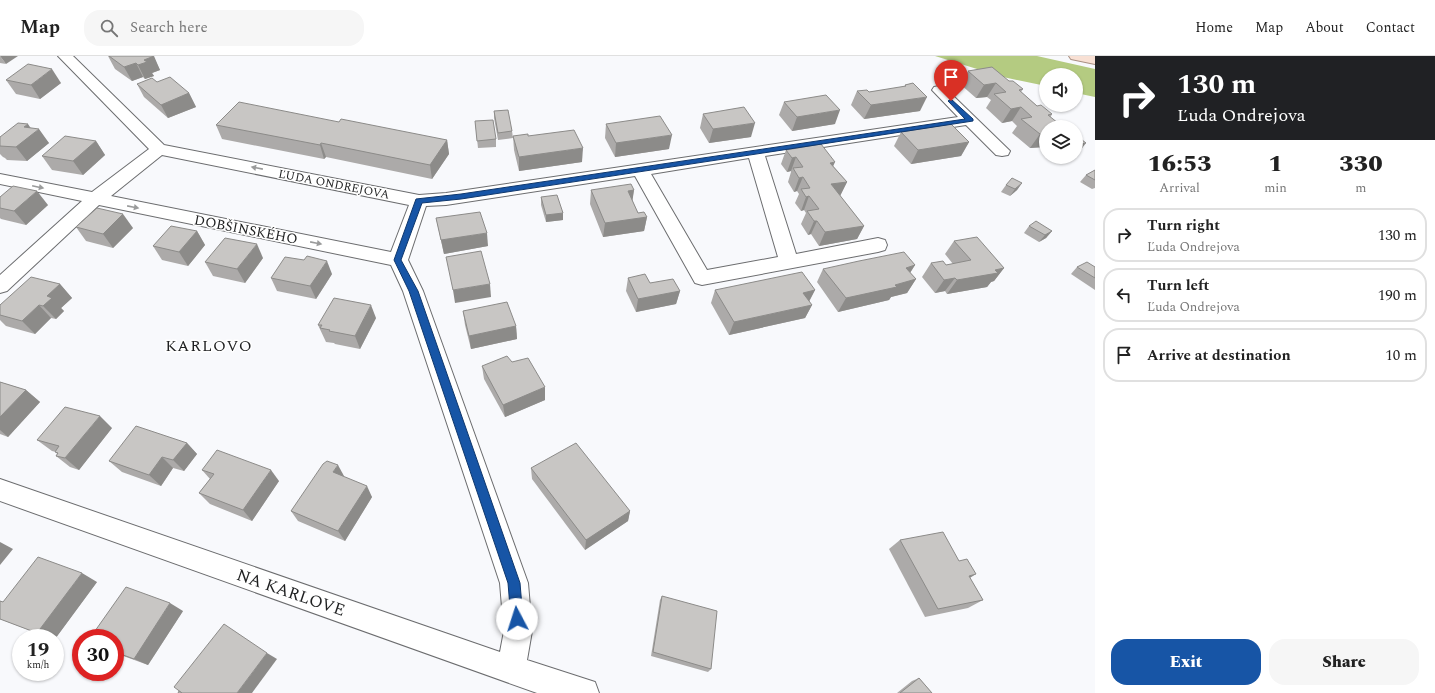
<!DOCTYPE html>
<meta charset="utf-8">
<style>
body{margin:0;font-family:Spectral,serif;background:#f6f6f6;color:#222;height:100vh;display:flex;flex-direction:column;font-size:15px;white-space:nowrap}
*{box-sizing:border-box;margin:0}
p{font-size:13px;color:#767676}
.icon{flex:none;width:22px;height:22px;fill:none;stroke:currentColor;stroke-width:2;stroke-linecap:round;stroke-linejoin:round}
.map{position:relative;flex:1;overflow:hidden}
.details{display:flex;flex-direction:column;background:#fff;width:340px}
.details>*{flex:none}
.banner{background:#202124;color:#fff;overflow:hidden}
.fabs{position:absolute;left:1039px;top:12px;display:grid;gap:8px}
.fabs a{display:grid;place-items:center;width:44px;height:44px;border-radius:50%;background:#fff;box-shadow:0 1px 3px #0004;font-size:20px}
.speed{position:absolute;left:12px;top:573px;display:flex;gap:8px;font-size:20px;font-weight:700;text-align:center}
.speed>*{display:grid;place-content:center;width:52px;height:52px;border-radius:50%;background:#fff;box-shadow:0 1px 3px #0004;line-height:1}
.speed small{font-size:10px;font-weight:400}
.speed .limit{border:6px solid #d22;background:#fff;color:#111}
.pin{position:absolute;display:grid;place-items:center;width:34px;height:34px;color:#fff;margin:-41px -17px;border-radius:50% 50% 50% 0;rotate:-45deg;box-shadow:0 0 4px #0007}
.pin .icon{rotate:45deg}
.me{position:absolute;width:44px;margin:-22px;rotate:355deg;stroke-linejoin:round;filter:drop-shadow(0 0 3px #0008)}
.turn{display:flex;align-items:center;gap:14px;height:84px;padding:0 16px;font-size:18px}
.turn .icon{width:52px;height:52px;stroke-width:2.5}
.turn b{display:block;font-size:28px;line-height:34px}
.eta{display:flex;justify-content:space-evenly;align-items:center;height:68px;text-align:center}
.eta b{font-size:24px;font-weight:800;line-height:28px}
.button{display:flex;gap:8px;margin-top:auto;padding:8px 16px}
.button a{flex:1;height:46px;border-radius:16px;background:#1755a6;color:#fff;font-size:16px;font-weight:800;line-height:46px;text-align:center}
.button a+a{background:#f6f6f6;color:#222}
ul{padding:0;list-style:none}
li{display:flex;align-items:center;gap:12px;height:54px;margin:0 8px 6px;padding:0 8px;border:2px solid #e0e0e0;border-radius:16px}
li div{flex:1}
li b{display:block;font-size:15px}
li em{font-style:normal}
header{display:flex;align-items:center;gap:24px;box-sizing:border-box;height:56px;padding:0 20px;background:#fff;border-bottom:1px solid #e0e0e0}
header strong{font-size:19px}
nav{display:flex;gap:22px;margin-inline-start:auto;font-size:14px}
.search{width:280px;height:36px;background:#f6f6f6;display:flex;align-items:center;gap:10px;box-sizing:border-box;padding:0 14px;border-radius:16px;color:#767676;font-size:15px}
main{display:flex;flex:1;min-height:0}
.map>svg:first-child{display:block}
.forest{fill:#b4cb81}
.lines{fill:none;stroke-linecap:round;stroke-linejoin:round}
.minor-casing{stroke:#6c6d6f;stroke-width:2}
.major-casing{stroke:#a99083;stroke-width:2}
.minor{fill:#fff;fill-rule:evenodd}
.major{fill:#f8e0d4;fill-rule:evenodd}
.wall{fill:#acaaa9}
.shaded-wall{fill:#8c8b89}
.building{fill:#c8c6c4;stroke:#8c8b89}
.oneway{fill:#9a9b9b}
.route{fill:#1755a6;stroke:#0f376c}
.labels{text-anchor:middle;stroke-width:3;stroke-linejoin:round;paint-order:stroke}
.far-street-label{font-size:12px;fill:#1f2021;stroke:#fff}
.street-label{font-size:14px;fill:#1f2021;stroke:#fff}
.quarter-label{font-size:16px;letter-spacing:1px;fill:#1f2021;stroke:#fff}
.near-street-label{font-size:17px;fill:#1f2021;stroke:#fff}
</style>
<header>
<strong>Map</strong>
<div class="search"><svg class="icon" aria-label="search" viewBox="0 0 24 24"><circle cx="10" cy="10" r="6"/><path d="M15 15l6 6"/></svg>Search here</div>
<nav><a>Home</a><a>Map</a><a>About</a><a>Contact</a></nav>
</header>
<main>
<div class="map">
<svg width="1095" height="637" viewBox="0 0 1095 637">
<rect width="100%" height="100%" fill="#f8f9fc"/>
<polygon class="forest" points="935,0 1037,0 1095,13 1095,41 1076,37 1076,19 1046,19 1046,30 1003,21"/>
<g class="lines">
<g class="minor-casing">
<path id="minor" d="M 58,0 L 73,0 L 164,89 L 419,139 L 446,137 L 958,61 L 932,34 L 934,31 L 939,30 L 944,31 L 1010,95 L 1008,99 L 1002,100 L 996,99 L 966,69 L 765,100 L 796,198 L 878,182 L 885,184 L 887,189 L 885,194 L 878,196 L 702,229 L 695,227 L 635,120 L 446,149 L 426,150 L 408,204 L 423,235 L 528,527 L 532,575 L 527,604 L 595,626 L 599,637 L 537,637 L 0,445 L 0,423 L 500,596 L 504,575 L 500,527 L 403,235 L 391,209 L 99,149 L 7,235 L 0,237 L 0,219 L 82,145 L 0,128 L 0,118 L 92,136 L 149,93 ZM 162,99 L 409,149 L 391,196 L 111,140 ZM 749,102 L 778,201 L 707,214 L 651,118 Z"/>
</g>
<g class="major-casing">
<polygon id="major" points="1069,0 1095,0 1095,8 1071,3"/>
</g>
<use href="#minor" class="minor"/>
<use href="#major" class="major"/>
</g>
<g class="wall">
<polygon points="0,0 6,8 0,7"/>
<polygon points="108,0 153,0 160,14 152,17 154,20 145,23 143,21 132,25 115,13"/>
<polygon points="968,15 1009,25 1023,33 1021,36 1037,50 1052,58 1046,71 1046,92 1044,91 1030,92 1012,77 1017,70 1012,65 1002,67 986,52 991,44 987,41 976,42 960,28"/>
<polygon points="6,24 61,27 40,43 16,38"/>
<polygon points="157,26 189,37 196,51 168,62 144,41 137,28"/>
<polygon points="913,27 920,55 864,63 851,49 857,35 869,36 904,31 905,29"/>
<polygon points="784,46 835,68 792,75 779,59"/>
<polygon points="494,55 512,75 513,82 498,84 494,62"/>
<polygon points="703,58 751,81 709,87 700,72"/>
<polygon points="475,65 496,83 496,91 478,92"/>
<polygon points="339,66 447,84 449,98 432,123 326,101 324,103 222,83 216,69"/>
<polygon points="606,68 669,93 615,101 605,82"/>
<polygon points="30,72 49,87 27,105 7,104 5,102 3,101 0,98 0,90"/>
<polygon points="901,76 969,86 961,100 911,108 894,90"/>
<polygon points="513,80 528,80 582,106 519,115 514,94"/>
<polygon points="96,85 105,99 83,119 52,114 42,100"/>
<polygon points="786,94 833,110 847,126 840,140 864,170 857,183 819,190 811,178 808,179 801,168 806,157 804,154 801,155 795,147 799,138 797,135 794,136 788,126 791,116 791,115 787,116 781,108"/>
<polygon points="1056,101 1075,101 1060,104"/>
<polygon points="1095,114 1095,132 1092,133 1080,126 1086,119"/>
<polygon points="1022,127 1017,134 1010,140 1001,136 1006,129"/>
<polygon points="591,134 634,134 632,144 638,157 647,161 644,175 603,181 590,148"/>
<polygon points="0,141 48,149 26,169 1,163 0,162"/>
<polygon points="541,141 563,157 563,164 546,166 541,149"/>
<polygon points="436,162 488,190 444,198"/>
<polygon points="1029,170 1052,175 1046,182 1039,186 1024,177"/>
<polygon points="76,171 133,172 113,192 86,185"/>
<polygon points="197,175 205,189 188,210 162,204 153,190"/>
<polygon points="954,185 1004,212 994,225 991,226 987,231 947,238 945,235 935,237 922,221 931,207 946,209 953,208 945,198"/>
<polygon points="263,202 245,227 213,220 205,206"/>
<polygon points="915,209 910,217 916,223 907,237 891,241 889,244 838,256 817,226 823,213"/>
<polygon points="1077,211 1095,211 1095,234 1071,218"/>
<polygon points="332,218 316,243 277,235 271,222"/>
<polygon points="628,222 680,235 676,248 636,256 626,235"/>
<polygon points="60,228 72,242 61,252 64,255 56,263 51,262 35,278 6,270 0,264 0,249"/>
<polygon points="715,234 815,234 809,246 812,249 805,262 729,279 711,247"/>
<polygon points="463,255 516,270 517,283 471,293 465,269"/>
<polygon points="376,262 360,293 335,288 334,287 326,286 318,269"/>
<polygon points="512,306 545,344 505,361 484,323 482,310"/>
<polygon points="0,326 26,334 40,346 8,381 0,378"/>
<polygon points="112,372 79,414 70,411 56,400 57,398 56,396 52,395 37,384"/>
<polygon points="187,387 197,398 184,415 173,412 161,430 122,416 109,405"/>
<polygon points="531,412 630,455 628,465 585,494 532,423"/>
<polygon points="202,414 279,425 252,465 210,448 199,437 210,423"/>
<polygon points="343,420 372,441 345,485 298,465 291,455 344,420"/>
<polygon points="900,484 959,505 983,544 968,552 925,561 889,493"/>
<polygon points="97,526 55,583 55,582 50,582 0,563 0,545 3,546"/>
<polygon points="662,540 711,613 708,616 651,600 660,544"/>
<polygon points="183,555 148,609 115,597 115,582"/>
<polygon points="919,622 932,637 897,637 912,625"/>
</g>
<g class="shaded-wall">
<polygon points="0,0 18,0 6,8"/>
<polygon points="154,0 160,14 152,17 154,20 145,23 138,9 144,4"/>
<polygon points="136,7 143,21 132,25 124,11"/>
<polygon points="52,13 61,27 40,43 31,29"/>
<polygon points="996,27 987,41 976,42 984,29"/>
<polygon points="189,37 196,51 168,62 161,49"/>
<polygon points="927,41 920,55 864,63 871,49"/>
<polygon points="1021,51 1012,65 1002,67 1011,53"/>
<polygon points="840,54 835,68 792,75 797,61"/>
<polygon points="755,67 751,81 709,87 713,73"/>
<polygon points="28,68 34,77 39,73 49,87 27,105 16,91 24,71"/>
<polygon points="1040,78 1046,78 1046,87 1044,91 1030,92"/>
<polygon points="672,79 669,93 615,101 616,87"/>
<polygon points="447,84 449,98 432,123 430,109"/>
<polygon points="96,85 105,99 83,119 73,105"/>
<polygon points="969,86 961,100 911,108 918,94"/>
<polygon points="321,87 326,101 324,103 320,89"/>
<polygon points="1086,87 1076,100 1076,89"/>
<polygon points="583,92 582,106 519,115 519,101"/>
<polygon points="796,101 791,115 787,116 792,102"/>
<polygon points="1062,101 1075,101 1060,104"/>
<polygon points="835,106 829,120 830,107"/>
<polygon points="803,121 797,135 794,136 799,122"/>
<polygon points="847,126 840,140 831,128"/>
<polygon points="1022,127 1017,134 1010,140 1015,133"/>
<polygon points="634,134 632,148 628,135"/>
<polygon points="37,135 48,149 26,169 14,155"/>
<polygon points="809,140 804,154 801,155 806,141"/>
<polygon points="563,157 563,164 546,166 546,159"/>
<polygon points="123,158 133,172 113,192 103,178"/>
<polygon points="647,161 644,175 603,181 605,167"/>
<polygon points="814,165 817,165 811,178 808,179"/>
<polygon points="864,170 857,183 819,190 825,176"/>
<polygon points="197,175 205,189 188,210 179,196"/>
<polygon points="1052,175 1046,182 1039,186 1045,179"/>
<polygon points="487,177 488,190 444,198 441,184"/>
<polygon points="257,188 263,202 245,227 237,213"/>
<polygon points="327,205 332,218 316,243 310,230"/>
<polygon points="915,209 906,223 906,212"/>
<polygon points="1004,212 994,225 991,226 987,231 947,238 957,224 995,214"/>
<polygon points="955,222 945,235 935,237 944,224"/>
<polygon points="916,223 907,237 891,241 889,244 838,256 846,242 895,229"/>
<polygon points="60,228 72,242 61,252 64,255 56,263 43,250 47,240"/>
<polygon points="490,228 491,241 455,247 453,234"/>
<polygon points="815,234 808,247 803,237"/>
<polygon points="680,235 676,248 636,256 638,243"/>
<polygon points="39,249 51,262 35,278 22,265"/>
<polygon points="371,249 376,262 360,293 355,280"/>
<polygon points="812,249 805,262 729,279 734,266"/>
<polygon points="516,270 517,283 471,293 469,280"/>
<polygon points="545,331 545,344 505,361 503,349"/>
<polygon points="26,334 40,346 8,381 0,374 0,361"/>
<polygon points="100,360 112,372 79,414 65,402"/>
<polygon points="187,387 197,398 184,415 173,404"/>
<polygon points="162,401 173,412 161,430 149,419"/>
<polygon points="338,409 344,420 339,427 333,416"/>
<polygon points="271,414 279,425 252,465 243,454"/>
<polygon points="367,430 372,441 345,485 338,475"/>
<polygon points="630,455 628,465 585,494 586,484"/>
<polygon points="0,486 13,493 0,509"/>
<polygon points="82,517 97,526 55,583 55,582 50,582 37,577"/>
<polygon points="976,518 962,527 969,520"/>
<polygon points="170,547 183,555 148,609 134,603"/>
<polygon points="267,597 277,603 252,637 237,637"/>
</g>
<g class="building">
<polygon points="109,0 154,0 144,4 147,6 138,9 136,7 124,11"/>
<polygon points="28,8 52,13 31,29 6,24"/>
<polygon points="992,11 1009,25 1013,25 1023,33 1019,34 1037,50 1041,49 1052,58 1048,59 1063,71 1046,71 1046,78 1040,78 1021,63 1032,61 1021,51 1011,53 994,38 1006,36 996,27 984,29 968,15"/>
<polygon points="170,21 189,37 161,49 137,28 152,22 157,26"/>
<polygon points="913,27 927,41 871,49 857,35 867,34 869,36 906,30 905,29"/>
<polygon points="826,39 840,54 797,61 784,46"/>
<polygon points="239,46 339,66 341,63 447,84 430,109 321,87 320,89 216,69"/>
<polygon points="744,51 755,67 713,73 703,58"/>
<polygon points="508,54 512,75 498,77 494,55"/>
<polygon points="660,60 672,79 616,87 606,68"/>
<polygon points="493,64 496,83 477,85 475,65"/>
<polygon points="18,67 28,68 24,71 39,73 16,91 0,90 0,81"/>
<polygon points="951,68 969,86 918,94 901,76"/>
<polygon points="574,74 583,92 519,101 513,80 528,78 528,80"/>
<polygon points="65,80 96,85 73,105 42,100"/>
<polygon points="1076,80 1077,80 1086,87 1076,89"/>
<polygon points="821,88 835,106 830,107 847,126 831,128 864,170 825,176 817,165 814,165 807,155 819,153 809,140 806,141 801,133 810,132 803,121 799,122 793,112 803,111 796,101 792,102 786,94"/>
<polygon points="1095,114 1095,124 1086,119"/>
<polygon points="1012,122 1022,127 1015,133 1006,129"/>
<polygon points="631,128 634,134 628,135 638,157 644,156 647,161 605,167 591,134"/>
<polygon points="13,130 37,135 14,155 0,152 0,141"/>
<polygon points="557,139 563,157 546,159 541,141"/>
<polygon points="97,152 123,158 103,178 76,171"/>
<polygon points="480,156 487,177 441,184 436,162"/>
<polygon points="1036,165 1052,175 1045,179 1029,170"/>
<polygon points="171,170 197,175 179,196 153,190"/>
<polygon points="977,181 1004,212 995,214 998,217 957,224 955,222 944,224 931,207 943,205 946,209 971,204 954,185"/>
<polygon points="225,182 257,188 237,213 205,206"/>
<polygon points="481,195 490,228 453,234 446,201"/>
<polygon points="904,196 915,209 906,212 916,223 895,229 897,231 846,242 823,213 859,205"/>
<polygon points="307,200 327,205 310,230 271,222 285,201 304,204"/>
<polygon points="1087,206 1095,211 1095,222 1077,211"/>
<polygon points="802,216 815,234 803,237 812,249 734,266 715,234"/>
<polygon points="645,218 650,227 673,223 680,235 638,243 628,222"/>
<polygon points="31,221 60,228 47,240 52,242 43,250 39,249 22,265 0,259 0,249"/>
<polygon points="334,242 371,249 355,280 329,275 330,274 320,272 322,269 318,269"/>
<polygon points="507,246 516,270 469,280 463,255"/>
<polygon points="507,300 512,306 528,302 545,331 503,349 482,310"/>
<polygon points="0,326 26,334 0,361"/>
<polygon points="65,351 100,360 65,402 56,400 58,397 55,396 59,390 37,384"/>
<polygon points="136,370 187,387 173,404 162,401 149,419 109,405"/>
<polygon points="576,387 630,455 586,484 531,412"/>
<polygon points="217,394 271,414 243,454 199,437 214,418 202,414"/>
<polygon points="327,405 338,409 333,416 367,430 338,475 291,455 323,408"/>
<polygon points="943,476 959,505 967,503 976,518 969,520 983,544 938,553 900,484"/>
<polygon points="38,501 82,517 37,577 0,563 0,545 3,546"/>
<polygon points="126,531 170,547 134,603 115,596 115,582 90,582"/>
<polygon points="662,540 717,555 711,613 653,596"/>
<polygon points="224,568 267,597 237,637 182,637 174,631"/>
<polygon points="919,622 932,637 900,637"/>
<polygon points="179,635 182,637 178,637"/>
</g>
<defs><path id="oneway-solid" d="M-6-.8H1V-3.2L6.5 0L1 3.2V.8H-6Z"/></defs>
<g class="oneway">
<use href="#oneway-solid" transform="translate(257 112) rotate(-169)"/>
<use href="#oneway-solid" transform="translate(38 131) rotate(12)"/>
<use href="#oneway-solid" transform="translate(133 151) rotate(11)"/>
<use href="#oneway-solid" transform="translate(316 187) rotate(11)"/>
</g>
<polygon class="route" points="951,43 973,63 973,65 461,143 422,147 401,204 418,235 520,527 523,563 521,567 517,569 513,567 511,563 508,527 409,235 394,204 416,143 461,138 965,63 949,46 948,45"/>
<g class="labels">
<g class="far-street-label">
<text transform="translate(334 128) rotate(11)" y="4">ĽUDA ONDREJOVA</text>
</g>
<g class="street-label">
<text transform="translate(246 173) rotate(11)" y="5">DOBŠINSKÉHO</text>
</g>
<g class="quarter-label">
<text x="209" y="295">KARLOVO</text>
</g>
<g class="near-street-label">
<text transform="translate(291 536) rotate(19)" y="6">NA KARLOVE</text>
</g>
</g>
</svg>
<div class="fabs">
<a><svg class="icon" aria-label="sound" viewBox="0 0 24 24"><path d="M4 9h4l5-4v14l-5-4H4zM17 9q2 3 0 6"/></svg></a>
<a><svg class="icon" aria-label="layers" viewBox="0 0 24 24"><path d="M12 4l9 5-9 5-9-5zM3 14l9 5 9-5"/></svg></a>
</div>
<div class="speed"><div>19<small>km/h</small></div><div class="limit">30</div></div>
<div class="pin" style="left:951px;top:45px;background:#d93025"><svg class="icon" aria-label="arrive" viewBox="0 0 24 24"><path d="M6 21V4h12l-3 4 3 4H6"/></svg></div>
<svg class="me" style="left:517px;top:563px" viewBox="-20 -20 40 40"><circle r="19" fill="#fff"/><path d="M0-13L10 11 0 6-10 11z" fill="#1755a6"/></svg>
</div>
<section class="details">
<div class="banner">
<div class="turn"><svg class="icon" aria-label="right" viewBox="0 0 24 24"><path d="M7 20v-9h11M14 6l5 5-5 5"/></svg><div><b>130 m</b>Ľuda Ondrejova</div></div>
</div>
<div class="eta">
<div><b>16:53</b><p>Arrival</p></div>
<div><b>1</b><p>min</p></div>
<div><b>330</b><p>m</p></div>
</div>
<ul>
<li><svg class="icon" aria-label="right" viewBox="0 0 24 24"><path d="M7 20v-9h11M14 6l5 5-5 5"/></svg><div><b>Turn right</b><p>Ľuda Ondrejova</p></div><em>130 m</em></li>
<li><svg class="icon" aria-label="left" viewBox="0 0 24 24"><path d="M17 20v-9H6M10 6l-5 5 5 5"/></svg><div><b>Turn left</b><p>Ľuda Ondrejova</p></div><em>190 m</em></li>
<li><svg class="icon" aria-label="arrive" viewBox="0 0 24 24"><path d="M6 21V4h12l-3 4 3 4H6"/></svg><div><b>Arrive at destination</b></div><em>10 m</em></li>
</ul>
<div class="button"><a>Exit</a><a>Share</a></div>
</section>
</main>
